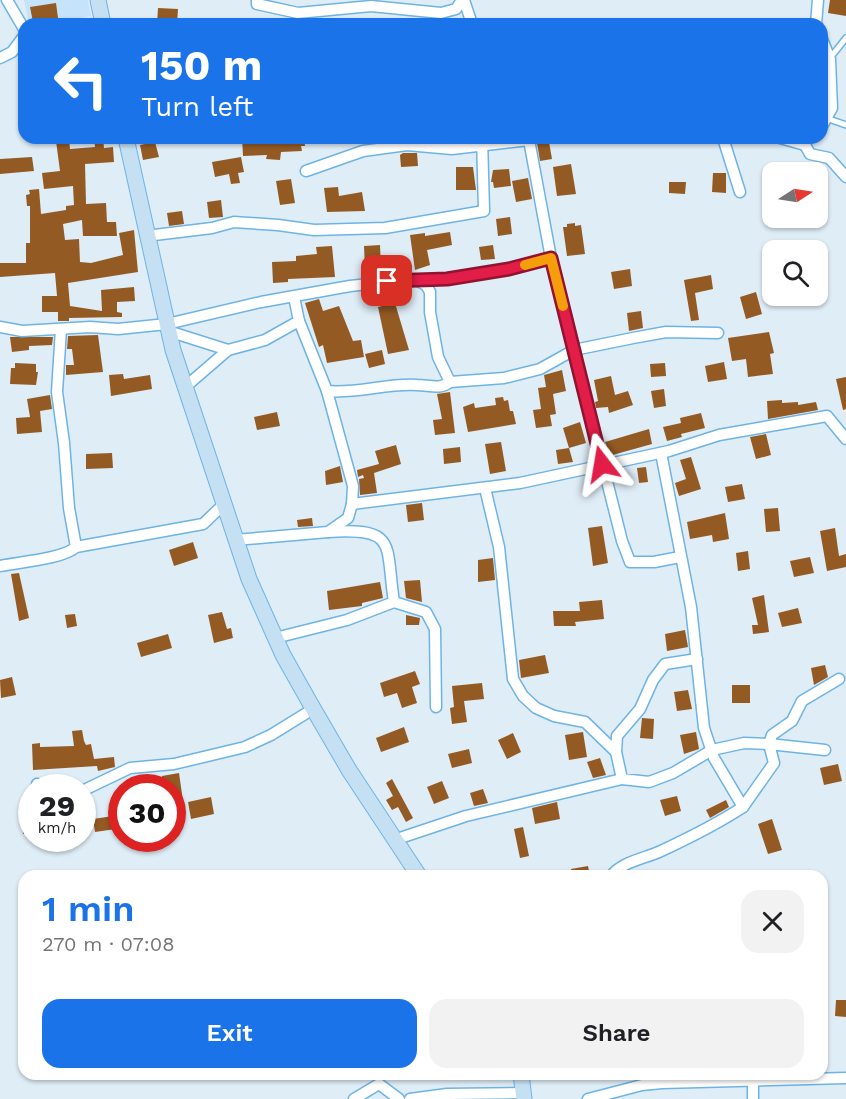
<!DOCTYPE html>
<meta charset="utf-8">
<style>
body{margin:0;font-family:"Work Sans",sans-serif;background:#f2f2f2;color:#202124;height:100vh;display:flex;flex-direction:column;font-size:22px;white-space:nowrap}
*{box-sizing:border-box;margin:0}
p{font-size:20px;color:#757577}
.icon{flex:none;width:33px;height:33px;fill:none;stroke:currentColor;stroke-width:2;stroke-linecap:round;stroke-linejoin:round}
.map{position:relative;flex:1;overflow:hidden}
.side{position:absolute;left:18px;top:870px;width:810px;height:210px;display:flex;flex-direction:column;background:#fff;border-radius:18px;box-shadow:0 2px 4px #0004}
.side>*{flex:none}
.banner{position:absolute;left:18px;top:18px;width:810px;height:126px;border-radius:18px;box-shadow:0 2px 4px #0004;background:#1a73e8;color:#fff;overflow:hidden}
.needle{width:39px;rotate:78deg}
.fabs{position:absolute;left:762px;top:162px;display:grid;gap:12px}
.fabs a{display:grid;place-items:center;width:66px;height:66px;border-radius:12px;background:#fff;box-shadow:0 2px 4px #0004;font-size:30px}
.speed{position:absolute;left:18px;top:774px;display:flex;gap:12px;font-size:30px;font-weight:700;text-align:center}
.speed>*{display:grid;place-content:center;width:78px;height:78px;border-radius:50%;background:#fff;box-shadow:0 2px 4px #0004;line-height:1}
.speed small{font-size:15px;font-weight:400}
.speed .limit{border:9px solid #d22;background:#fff;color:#111}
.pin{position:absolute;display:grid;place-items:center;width:51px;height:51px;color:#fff;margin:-26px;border-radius:12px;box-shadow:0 3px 9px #0006}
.me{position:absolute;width:66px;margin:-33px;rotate:346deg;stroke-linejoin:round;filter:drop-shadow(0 0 4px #0008)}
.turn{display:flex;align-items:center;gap:21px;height:126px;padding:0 24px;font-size:27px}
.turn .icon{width:78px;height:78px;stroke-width:2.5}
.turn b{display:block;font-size:42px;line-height:51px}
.round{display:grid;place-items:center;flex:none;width:63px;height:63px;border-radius:18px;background:#f2f2f2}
.overview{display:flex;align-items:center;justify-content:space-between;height:102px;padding:0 24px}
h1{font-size:36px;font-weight:600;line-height:45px;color:#1a73e8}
.cta{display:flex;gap:12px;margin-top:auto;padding:12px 24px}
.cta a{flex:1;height:69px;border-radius:18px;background:#1a73e8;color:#fff;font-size:24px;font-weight:600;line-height:69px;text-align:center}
.cta a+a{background:#f2f2f2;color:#202124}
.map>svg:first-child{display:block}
.built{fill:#c5e3fa}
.building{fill:#945a24}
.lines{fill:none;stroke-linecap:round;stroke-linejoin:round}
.lane-casing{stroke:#6db4e5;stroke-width:8}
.street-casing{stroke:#6db4e5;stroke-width:13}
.secondary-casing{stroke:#6db4e5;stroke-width:17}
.lane{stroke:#fff;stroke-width:5}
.street{stroke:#fff;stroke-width:10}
.secondary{stroke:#c4e0f2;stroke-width:15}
.route-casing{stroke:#92132f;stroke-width:15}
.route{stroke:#e11d48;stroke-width:10}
.slow{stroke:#f59e0b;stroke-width:10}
</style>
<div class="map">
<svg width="846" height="1099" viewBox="0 0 846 1099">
<rect width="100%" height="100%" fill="#dfedf7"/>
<polygon class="built" points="24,0 88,0 91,16 47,24 29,24"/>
<g class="building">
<polygon points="830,0 846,0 846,16 828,13"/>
<polygon points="56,3 58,18 33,22 30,7"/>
<polygon points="158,8 178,9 177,24 157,24"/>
<polygon points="94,138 103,138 104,148 113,147 114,162 85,164 86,204 106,203 107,222 116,222 117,236 83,236 82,220 63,224 65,240 79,239 80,262 91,263 123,255 119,233 134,230 138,272 68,283 70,306 102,311 101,290 134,287 135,301 117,302 117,312 122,313 122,317 69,318 69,321 58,321 58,312 42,312 42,296 57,296 55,273 0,277 0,263 26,263 26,243 30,243 30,206 27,206 26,195 30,194 29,190 39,189 41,214 66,210 66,206 74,205 73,186 44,189 42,173 60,171 56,141 69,139 70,149 95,147"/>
<polygon points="242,138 304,138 305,146 301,146 302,151 281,152 280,160 266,159 267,155 243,156"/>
<polygon points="155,142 159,157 143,160 140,145"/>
<polygon points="549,142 552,159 540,161 537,143"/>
<polygon points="403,153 417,153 418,166 401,167 400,155"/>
<polygon points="32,157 34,171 0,174 0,159"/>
<polygon points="241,157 244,172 238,173 240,183 231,184 229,174 215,177 212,162"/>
<polygon points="571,164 576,194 557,196 553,167"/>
<polygon points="456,167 473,167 476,190 456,190"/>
<polygon points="509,169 511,186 494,188 493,182 491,182 493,170"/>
<polygon points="713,173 726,173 726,193 712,192"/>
<polygon points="528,178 532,199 516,202 512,181"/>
<polygon points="291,179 295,203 280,205 276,181"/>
<polygon points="669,182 686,182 685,194 669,193"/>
<polygon points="338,187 339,196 362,192 365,211 327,212 324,188"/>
<polygon points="221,200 223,217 209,218 207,202"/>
<polygon points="182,211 184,224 169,226 167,213"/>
<polygon points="510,217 512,234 498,236 496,219"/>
<polygon points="575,223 575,226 581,225 585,254 567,256 563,227 567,227 567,224"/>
<polygon points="450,232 452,245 427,250 430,265 415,270 410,235 425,233 425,236"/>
<polygon points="380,245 381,269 365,269 364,246"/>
<polygon points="493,245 495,259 481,260 479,247"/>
<polygon points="332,246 335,277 288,279 288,282 273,283 272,262 296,261 296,256 317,254 316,247"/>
<polygon points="630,269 632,286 614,289 611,272"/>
<polygon points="711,275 713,289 695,293 699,320 691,321 684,280"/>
<polygon points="756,292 762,314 746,319 740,297"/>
<polygon points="319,299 323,311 339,306 353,341 361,340 364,357 327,363 323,345 319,347 305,303"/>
<polygon points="395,303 409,350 388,354 378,307"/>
<polygon points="641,311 643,328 629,331 627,313"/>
<polygon points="769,332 774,353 770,354 773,374 748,377 746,359 732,361 728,338"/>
<polygon points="98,335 103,372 66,375 66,365 74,365 72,349 67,349 68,336"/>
<polygon points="10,337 53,337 52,345 29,346 29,350 12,352"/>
<polygon points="382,350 385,364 369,368 365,354"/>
<polygon points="724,362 727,379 708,382 705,366"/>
<polygon points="15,363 36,364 36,372 38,372 36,385 10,384 11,368 15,368"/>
<polygon points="665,363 666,376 651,377 650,364"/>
<polygon points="562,370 566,391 553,394 556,414 550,415 552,426 536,428 533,410 541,409 538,388 546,387 544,375"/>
<polygon points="123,374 124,379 150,375 152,389 111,396 109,375"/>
<polygon points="611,376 615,395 628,391 633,405 609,413 608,407 596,408 595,402 598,401 594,380"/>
<polygon points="846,377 846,409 843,410 836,379"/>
<polygon points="664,389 666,406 654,408 651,391"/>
<polygon points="450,392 455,433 435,435 433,420 442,419 437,394"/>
<polygon points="50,395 52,409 40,411 42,432 17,434 16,418 30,417 27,399"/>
<polygon points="503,397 504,401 508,400 510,411 513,411 516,424 468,432 463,407 474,403 475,408 496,405 495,398"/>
<polygon points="782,400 782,403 798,402 798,405 816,402 818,410 768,419 767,401"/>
<polygon points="277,412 280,426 257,430 254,417"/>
<polygon points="701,413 705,428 681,434 682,437 667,441 663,427 681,423 680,418"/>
<polygon points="580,422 586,443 569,448 563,428"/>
<polygon points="649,429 652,444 609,456 605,442"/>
<polygon points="766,434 771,455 756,459 750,437"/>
<polygon points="501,442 506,471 490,474 485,444"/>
<polygon points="396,445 401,464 374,473 377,493 360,495 359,479 364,478 363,475 358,477 357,470 379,464 375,451"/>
<polygon points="460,447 461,462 444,464 443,449"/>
<polygon points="569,448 573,462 558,464 556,450"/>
<polygon points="112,453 113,468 86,469 86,454"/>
<polygon points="691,457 701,489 679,496 675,483 686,479 680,460"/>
<polygon points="340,466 343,482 326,485 325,471"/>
<polygon points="646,467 648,482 639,483 637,468"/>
<polygon points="742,484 745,499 728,502 725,487"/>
<polygon points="422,503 424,520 408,522 406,505"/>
<polygon points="778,508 780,531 766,532 764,509"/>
<polygon points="725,513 729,539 713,542 712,535 690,539 687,522"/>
<polygon points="312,518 313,526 298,527 297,520"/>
<polygon points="602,526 608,563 593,566 588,528"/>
<polygon points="835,528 839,556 846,554 846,567 827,571 820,531"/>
<polygon points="193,542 198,558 174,566 169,550"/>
<polygon points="748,551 750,569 738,571 736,553"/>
<polygon points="810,557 814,573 794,577 790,561"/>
<polygon points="493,558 495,580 478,582 478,560"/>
<polygon points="19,573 29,618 19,621 11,574"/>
<polygon points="420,580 422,602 406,598 404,581"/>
<polygon points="380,582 383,598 362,603 362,606 329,610 327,591"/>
<polygon points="764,595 769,632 753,634 752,625 758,625 752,598"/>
<polygon points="602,600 604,619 575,622 576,626 554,626 553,611 580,611 579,602"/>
<polygon points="798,608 802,623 782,627 778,613"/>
<polygon points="222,612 227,629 231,628 233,638 214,643 208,615"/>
<polygon points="75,614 77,626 67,628 65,615"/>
<polygon points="406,615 420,618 419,625 406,625"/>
<polygon points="685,630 688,647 667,651 665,634"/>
<polygon points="168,634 172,648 141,657 137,643"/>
<polygon points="545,655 549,673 521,678 519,660"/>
<polygon points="825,665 828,677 814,685 811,668"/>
<polygon points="415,671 420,684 412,687 417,703 402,708 397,693 384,697 380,683"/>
<polygon points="12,677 16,695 1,698 0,680"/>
<polygon points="482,683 484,699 464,701 467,722 452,724 450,708 454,707 452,686"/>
<rect x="732" y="685" width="18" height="18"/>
<polygon points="688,690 692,709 677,711 674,692"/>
<polygon points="642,718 654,719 653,739 640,738"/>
<polygon points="404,727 409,742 381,752 376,738"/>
<polygon points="82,730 84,741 86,745 91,744 94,759 114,757 115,767 98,771 97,766 33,770 32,744 40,743 40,747 74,746 72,731"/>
<polygon points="583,732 587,757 569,760 565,735"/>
<polygon points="696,732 699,749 684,754 680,735"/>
<polygon points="513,733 521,752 507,759 498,740"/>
<polygon points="469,749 472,763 452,768 448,754"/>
<polygon points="600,758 606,775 593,778 587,762"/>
<polygon points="838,764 842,781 824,785 820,768"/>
<polygon points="179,773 183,801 172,803 172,788 164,788 162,776"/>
<polygon points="392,779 413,818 406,822 398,807 392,810 386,800 393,796 386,783"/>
<polygon points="442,781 449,798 434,804 427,787"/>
<polygon points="483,789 488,803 474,806 470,793"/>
<polygon points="677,796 681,811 665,816 660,800"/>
<polygon points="211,797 214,814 191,819 188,802"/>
<polygon points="32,800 32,832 23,834 22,801"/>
<polygon points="726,800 729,807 710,818 706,810"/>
<polygon points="557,802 560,819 535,824 532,808"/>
<polygon points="113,816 116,829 95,832 93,819"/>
<polygon points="772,819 782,850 768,854 758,824"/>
<polygon points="523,827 529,856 520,858 514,829"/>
<polygon points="588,866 590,876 572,876 571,869"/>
<polygon points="836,1000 846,1000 846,1017 835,1016"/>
</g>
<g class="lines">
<g class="lane-casing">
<g id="lane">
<polyline points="830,58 846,38"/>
<polyline points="826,118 846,125"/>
</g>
</g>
<g class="street-casing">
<g id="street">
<polyline points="7,0 24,29"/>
<polyline points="257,0 257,4 298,13 371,6 441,13 456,9 462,0"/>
<polyline points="464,0 472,24"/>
<polyline points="816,24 818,0"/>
<polyline points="822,39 830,59 832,108 822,126"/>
<polyline points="0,58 12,52 24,36"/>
<polyline points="723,138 740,192"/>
<polyline points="780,138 805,145 810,154 829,158 846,177"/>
<polyline points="306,171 363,151 407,145 452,149 529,140 551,258 622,541 630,562 654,562 680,557"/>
<polyline points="146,236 212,228 234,222 278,225 314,230 385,228 484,211 482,138"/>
<path d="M 299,321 L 327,391 C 357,394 387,383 417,385 C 429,385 440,390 450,382 L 438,357 L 430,312 L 430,292 L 426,285 L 418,281"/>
<polyline points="0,327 22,331 90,327 118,329 167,324 261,302 350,286 406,280 447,279 509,269 551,258"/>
<polyline points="61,329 57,392 64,443 69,508 76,547"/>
<polyline points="168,331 228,350"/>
<polyline points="450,382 504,378 540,369 574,350 633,338 666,332 718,333"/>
<polyline points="184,388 228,350 265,340 299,321 294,297"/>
<polyline points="327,391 353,486 352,504"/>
<polyline points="485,488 499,547 513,679 523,696 536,708 554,716 585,722 616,752"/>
<path d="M 328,532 C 399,527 385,545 394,602 L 426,612 L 435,629 L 436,707"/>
<polyline points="235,540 328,532 348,518 352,504 520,483 669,451 719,435 827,416 846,439"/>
<path d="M 0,566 C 19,562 63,559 76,547 L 203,524 L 223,505"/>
<polyline points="275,638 347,620 394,602"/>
<polyline points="697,659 665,664 653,680 640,709 617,736 616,752 622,779 649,782 673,773 712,750 744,743 769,744 772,735 792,721 802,701 839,679"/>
<polyline points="37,784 42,788"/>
<polyline points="82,791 130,768 174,764 245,747 271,735 313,709"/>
<polyline points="743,807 774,763 769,744 825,750"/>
<polyline points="394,840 466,816 622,779"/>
<path d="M 611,876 C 623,861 644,859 661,851 C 689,838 717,824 743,807 L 714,758 L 704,728 L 691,607 L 661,453"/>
<polyline points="753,1082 753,1099"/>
<polyline points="354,1099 379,1084 399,1099"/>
<polyline points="410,1099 447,1094 523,1093"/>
<polyline points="588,1099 642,1085 662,1083 846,1078"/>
</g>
</g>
<g class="secondary-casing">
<g id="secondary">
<polyline points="98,0 103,24"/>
<polyline points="126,138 173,350 249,579 283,655 310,703 349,770 419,876"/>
<polyline points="521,1074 524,1099"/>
</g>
</g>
<use href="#lane" class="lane"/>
<use href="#street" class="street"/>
<use href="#secondary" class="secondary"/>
</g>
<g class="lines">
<g class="route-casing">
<polyline id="route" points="387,281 447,279 509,269 551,258 602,464"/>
</g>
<use href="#route" class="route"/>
<polyline class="slow" points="525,265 551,258 563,306"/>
</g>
</svg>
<div class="fabs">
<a><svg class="needle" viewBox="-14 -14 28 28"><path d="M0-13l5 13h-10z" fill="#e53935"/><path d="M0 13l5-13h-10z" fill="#757577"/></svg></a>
<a><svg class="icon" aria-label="search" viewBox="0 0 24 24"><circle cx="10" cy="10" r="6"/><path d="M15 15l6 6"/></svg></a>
</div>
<div class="speed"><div>29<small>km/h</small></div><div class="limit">30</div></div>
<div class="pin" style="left:387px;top:281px;background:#d93025"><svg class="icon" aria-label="arrive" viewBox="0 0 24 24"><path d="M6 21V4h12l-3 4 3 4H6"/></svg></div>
<svg class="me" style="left:602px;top:464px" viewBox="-20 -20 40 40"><path d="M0-17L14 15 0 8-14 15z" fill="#e11d48" stroke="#fff" stroke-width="4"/></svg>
<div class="banner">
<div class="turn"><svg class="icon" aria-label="left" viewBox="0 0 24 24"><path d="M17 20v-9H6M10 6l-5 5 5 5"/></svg><div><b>150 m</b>Turn left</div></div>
</div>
<section class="side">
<div class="overview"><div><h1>1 min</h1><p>270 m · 07:08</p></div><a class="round"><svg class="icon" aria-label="close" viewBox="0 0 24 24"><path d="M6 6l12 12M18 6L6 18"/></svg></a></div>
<div class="cta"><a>Exit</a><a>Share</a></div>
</section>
</div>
